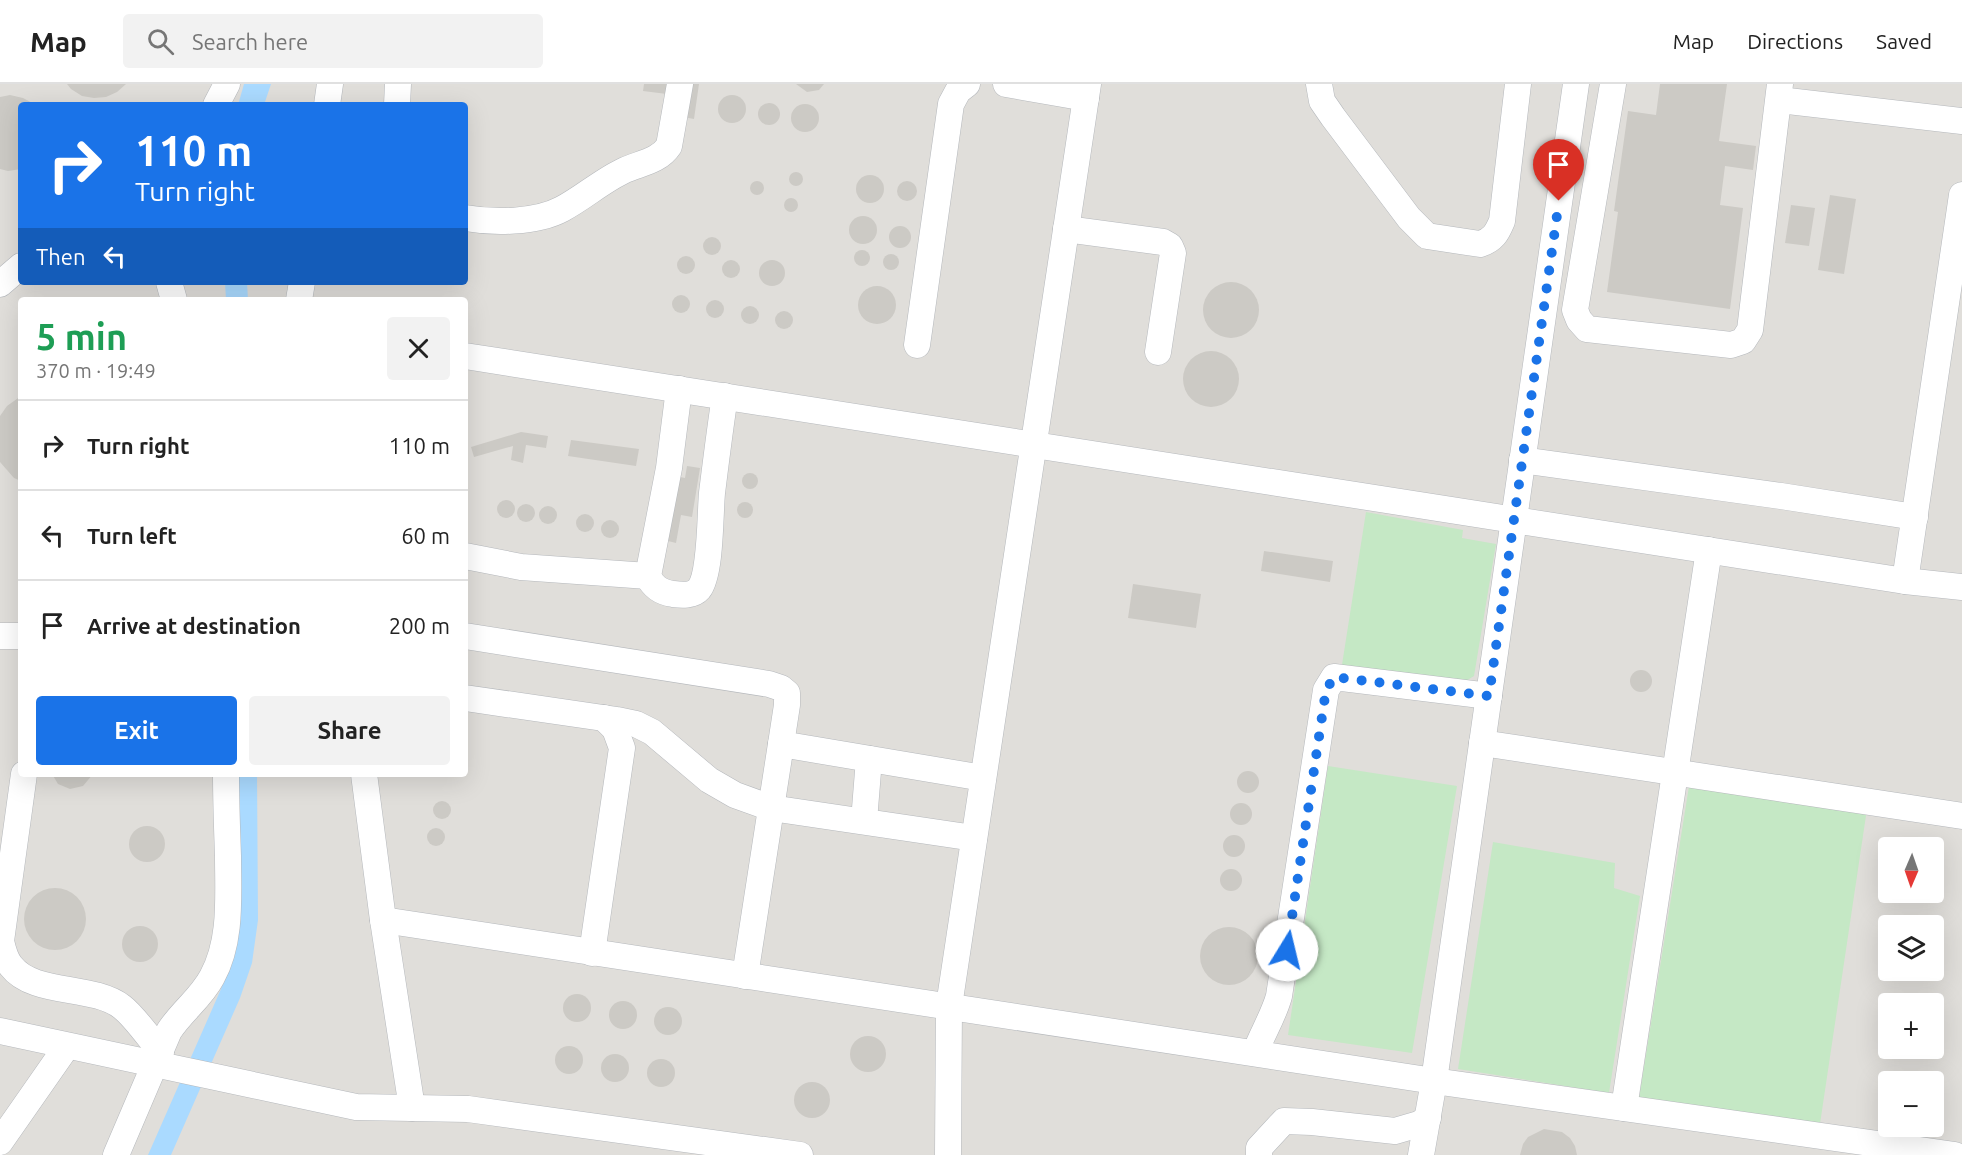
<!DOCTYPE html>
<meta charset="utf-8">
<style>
body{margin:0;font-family:Ubuntu,sans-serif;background:#f2f2f2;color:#222;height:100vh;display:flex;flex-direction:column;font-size:22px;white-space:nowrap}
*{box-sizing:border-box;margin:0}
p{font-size:20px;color:#767676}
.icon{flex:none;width:33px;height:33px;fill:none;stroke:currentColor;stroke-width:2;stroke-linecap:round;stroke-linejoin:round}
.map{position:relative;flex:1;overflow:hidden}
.panel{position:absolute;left:18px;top:213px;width:450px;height:480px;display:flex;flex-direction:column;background:#fff;border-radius:6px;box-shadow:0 6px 24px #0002}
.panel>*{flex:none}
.top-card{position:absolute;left:18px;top:18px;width:450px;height:183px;border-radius:6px;box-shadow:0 6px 24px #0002;background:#1a73e8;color:#fff;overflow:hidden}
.needle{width:39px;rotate:182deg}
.controls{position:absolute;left:1878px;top:753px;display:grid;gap:12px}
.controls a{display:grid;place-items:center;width:66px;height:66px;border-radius:6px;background:#fff;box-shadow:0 6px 24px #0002;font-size:30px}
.pin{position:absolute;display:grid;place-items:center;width:51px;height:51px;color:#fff;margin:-62px -26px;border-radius:50% 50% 50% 0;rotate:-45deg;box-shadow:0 0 6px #0007}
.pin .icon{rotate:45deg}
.me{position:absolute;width:66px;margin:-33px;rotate:9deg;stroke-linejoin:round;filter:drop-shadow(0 0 4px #0008)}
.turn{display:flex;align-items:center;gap:21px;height:126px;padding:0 18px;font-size:27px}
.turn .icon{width:78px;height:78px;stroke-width:2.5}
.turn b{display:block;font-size:42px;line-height:51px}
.then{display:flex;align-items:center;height:57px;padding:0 18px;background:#0003;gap:12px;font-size:22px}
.round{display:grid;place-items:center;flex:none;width:63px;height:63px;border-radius:6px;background:#f2f2f2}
.overview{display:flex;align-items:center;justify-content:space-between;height:102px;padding:0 18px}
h1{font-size:36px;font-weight:700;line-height:45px;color:#1e9e55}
.button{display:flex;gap:12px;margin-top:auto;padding:12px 18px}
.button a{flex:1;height:69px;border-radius:6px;background:#1a73e8;color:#fff;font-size:24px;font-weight:700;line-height:69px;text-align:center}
.button a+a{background:#f2f2f2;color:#222}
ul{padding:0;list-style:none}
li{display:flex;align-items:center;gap:18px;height:90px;padding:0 18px;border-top:2px solid #e0e0e0}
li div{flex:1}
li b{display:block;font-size:22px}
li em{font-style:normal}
header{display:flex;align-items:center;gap:36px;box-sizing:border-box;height:84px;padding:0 30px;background:#fff;border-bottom:2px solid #e0e0e0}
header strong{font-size:28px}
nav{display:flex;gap:33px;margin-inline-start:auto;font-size:21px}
.search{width:420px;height:54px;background:#f2f2f2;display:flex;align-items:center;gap:15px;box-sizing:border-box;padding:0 21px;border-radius:6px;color:#767676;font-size:22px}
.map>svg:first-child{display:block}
.industrial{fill:#e0deda;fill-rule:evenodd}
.green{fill:#c5e8c5}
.water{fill:#aadaff}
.building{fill:#cccac5}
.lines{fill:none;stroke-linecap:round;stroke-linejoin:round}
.minor-casing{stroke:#b5b8bc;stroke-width:27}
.minor{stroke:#fff;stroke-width:26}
.route{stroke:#1a73e8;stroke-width:10;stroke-dasharray:0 18}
</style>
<header>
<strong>Map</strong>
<div class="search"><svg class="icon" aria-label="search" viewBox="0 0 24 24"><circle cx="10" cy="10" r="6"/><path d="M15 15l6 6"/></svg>Search here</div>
<nav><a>Map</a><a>Directions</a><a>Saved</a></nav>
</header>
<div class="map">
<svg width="1962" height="1071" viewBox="0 0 1962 1071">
<rect width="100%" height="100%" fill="#f1efe8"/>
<path class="industrial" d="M 0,0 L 1962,0 L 1962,1071 L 0,1071 ZM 21,21 L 465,21 L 465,198 L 21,198 ZM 21,216 L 465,216 L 465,690 L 21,690 ZM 1888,764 L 1934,764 L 1934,808 L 1888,808 ZM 1888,842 L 1934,842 L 1934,886 L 1888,886 ZM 1888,920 L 1934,920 L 1934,964 L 1888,964 ZM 1888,998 L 1934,998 L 1934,1042 L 1888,1042 Z"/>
<g class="green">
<polygon points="1366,428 1463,446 1462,454 1496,460 1474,592 1454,604 1341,587"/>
<polygon points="1328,682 1457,702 1412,969 1288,951"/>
<polygon points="1690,696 1867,725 1820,1040 1639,1014"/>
<polygon points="1493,758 1615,779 1614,804 1640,812 1609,1009 1458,985"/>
</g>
<g class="water">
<polygon points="244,0 271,0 264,21 238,21"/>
<polygon points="225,198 247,198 248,216 226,216"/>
<polygon points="235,690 257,690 258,836 252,879 240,914 171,1071 148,1071 221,905 230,874"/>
</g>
<g class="building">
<polygon points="67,0 126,0 117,8 106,13 94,14 82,12 71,5"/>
<polygon points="644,0 668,0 667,10 643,7"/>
<polygon points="683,0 699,0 694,35 678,32"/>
<polygon points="796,0 824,0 819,6 807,8"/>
<polygon points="1660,0 1727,0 1719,57 1756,62 1753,86 1725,82 1720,121 1743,124 1730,225 1607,208 1618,128 1614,127 1628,27 1656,31"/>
<polygon points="10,11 23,14 36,21 21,21 21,85 8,87 0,85 0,13"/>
<circle cx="732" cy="25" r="14"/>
<circle cx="769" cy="30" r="11"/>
<circle cx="805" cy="34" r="14"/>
<circle cx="796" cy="95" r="7"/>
<circle cx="870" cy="105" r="14"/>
<circle cx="757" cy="104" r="7"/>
<circle cx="907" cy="107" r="10"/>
<polygon points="1830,111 1856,115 1844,190 1818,186"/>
<circle cx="791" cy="121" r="7"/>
<polygon points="1791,121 1815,124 1809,162 1785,159"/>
<circle cx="863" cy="146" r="14"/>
<circle cx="900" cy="153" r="11"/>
<circle cx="712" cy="162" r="9"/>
<circle cx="862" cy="174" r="8"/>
<circle cx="891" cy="178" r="8"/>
<circle cx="686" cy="181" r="9"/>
<circle cx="772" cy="189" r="13"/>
<circle cx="731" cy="185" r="9"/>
<circle cx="1231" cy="226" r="28"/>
<circle cx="877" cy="221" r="19"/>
<circle cx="681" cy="220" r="9"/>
<circle cx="715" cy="225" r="9"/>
<circle cx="750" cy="231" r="9"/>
<circle cx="784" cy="236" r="9"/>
<circle cx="1211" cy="295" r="28"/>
<polygon points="21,312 21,397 14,394 0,378 0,332 7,322"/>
<polygon points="521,348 548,352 546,364 526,361 523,379 511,376 513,362 474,373 471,363"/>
<polygon points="571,356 639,365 636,382 568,372"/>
<polygon points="687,382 700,384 692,433 681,431 676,459 664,456 671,391 685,394"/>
<circle cx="750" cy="397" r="8"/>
<circle cx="506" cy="425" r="9"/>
<circle cx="745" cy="426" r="8"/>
<circle cx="526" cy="429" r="9"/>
<circle cx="548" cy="431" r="9"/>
<circle cx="585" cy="439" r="9"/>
<circle cx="610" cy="445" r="9"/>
<polygon points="1264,467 1333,477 1330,498 1261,487"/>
<polygon points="1133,500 1201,510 1196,544 1128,534"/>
<circle cx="1641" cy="597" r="11"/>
<circle cx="1248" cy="698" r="11"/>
<polygon points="52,690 93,690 83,702 70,705 58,700"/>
<circle cx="442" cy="726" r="9"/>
<circle cx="1241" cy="730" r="11"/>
<circle cx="147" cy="760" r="18"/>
<circle cx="436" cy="753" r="9"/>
<circle cx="1234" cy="762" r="11"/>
<circle cx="1231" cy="796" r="11"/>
<circle cx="55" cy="835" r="31"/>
<circle cx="140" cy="860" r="18"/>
<circle cx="1229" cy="872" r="29"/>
<circle cx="577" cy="924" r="14"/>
<circle cx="623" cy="931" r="14"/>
<circle cx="668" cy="937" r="14"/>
<circle cx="868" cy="970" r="18"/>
<circle cx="569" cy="976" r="14"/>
<circle cx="615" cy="984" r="14"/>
<circle cx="661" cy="989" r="14"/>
<circle cx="812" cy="1016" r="18"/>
<polygon points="1544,1045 1562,1048 1570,1054 1575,1062 1577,1071 1520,1071 1523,1060 1528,1053"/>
</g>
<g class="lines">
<g class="minor-casing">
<g id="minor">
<polyline points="1006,0 1086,14"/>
<path d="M 1319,0 L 1322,17 L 1333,33 L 1409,134 L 1427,152 L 1480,160 C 1493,156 1497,149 1502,137 L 1518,0"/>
<polyline points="1613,0 1575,226 1579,236 1587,245 1731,261 1743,257 1750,246 1780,0"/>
<polyline points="1779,16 1962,37"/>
<polyline points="216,21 227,0"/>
<polyline points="327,21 330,0"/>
<polyline points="397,21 398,0"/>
<path d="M 465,134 C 493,139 536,139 562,125 C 583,114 603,96 625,86 C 641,79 659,77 669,62 L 680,0"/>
<polyline points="1066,145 1163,158 1170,162 1173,169 1158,268"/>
<polyline points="169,198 174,216"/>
<polyline points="0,200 21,182"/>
<polyline points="299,216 302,198"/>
<polyline points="917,261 951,20 958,7 967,0"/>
<polyline points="465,272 1905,497 1962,503"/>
<path d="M 679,305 L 669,384 L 648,492 C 653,503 660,508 673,510 C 681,511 693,512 699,505 C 711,490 710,430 712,409 C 716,377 720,344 725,312"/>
<polyline points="1522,376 1781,412 1915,433"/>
<polyline points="465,472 521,483 648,492"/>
<polyline points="1905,497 1962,111"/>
<polyline points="0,552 21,552"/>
<polyline points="465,552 769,600 781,604 787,609 787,621 781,660"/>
<polyline points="465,614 617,636 636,640 652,648 709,696 735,711 771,724 974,754"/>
<polyline points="1482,659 1962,732"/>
<path d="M 24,690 L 1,857 C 3,866 5,875 11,882 C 34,912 92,900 122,923 C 134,932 150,955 161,968"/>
<polyline points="364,690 383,836 412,1024"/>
<polyline points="864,737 869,675"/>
<polyline points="383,836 1434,997 1955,1071"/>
<polyline points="592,869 622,664 615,645 604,634"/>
<polyline points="745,892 781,660 983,694"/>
<polyline points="0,947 356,1023 468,1025 800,1071"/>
<path d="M 1255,969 C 1262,950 1274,931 1279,912 L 1326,606 L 1334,593 L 1489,612"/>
<polyline points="1624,1024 1709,466"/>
<polyline points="0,1058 67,962"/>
<path d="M 116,1071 L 169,947 C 182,927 201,914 212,893 C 232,857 228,812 228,772 C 227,745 226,717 226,690"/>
<polyline points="948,1071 949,922 1088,0"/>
<polyline points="1259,1071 1259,1064 1284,1037 1312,1038 1395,1047 1419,1040 1428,1034"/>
<polyline points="1421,1071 1434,997 1576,0"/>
</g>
</g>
<use href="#minor" class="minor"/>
</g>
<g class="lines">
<polyline class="route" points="1287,866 1326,606 1334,593 1489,612 1559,117"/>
</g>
</svg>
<div class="controls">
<a><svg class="needle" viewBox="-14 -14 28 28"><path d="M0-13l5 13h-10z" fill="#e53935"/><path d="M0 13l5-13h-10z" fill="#767676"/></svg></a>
<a><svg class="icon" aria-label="layers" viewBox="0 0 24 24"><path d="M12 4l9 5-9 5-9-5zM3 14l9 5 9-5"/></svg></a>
<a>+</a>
<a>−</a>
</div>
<div class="pin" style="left:1559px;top:117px;background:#d93025"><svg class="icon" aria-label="arrive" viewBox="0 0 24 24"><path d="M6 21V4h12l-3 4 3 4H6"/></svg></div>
<svg class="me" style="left:1287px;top:866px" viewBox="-20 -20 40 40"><circle r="19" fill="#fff"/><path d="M0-13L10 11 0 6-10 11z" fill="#1a73e8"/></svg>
<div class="top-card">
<div class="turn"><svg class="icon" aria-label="right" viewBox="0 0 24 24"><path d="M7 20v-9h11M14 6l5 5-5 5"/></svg><div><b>110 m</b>Turn right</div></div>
<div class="then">Then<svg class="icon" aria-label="left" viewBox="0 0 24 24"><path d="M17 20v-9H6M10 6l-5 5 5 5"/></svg></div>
</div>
<section class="panel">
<div class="overview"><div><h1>5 min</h1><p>370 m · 19:49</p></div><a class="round"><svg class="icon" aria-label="close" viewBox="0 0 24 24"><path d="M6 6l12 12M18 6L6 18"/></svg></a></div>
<ul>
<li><svg class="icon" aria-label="right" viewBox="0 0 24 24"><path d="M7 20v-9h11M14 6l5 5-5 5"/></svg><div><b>Turn right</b></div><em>110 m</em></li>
<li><svg class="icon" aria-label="left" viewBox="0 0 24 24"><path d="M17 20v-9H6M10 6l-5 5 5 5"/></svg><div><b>Turn left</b></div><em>60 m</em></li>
<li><svg class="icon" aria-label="arrive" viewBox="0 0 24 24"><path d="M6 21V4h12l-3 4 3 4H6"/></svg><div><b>Arrive at destination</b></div><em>200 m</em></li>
</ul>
<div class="button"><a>Exit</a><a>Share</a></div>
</section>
</div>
